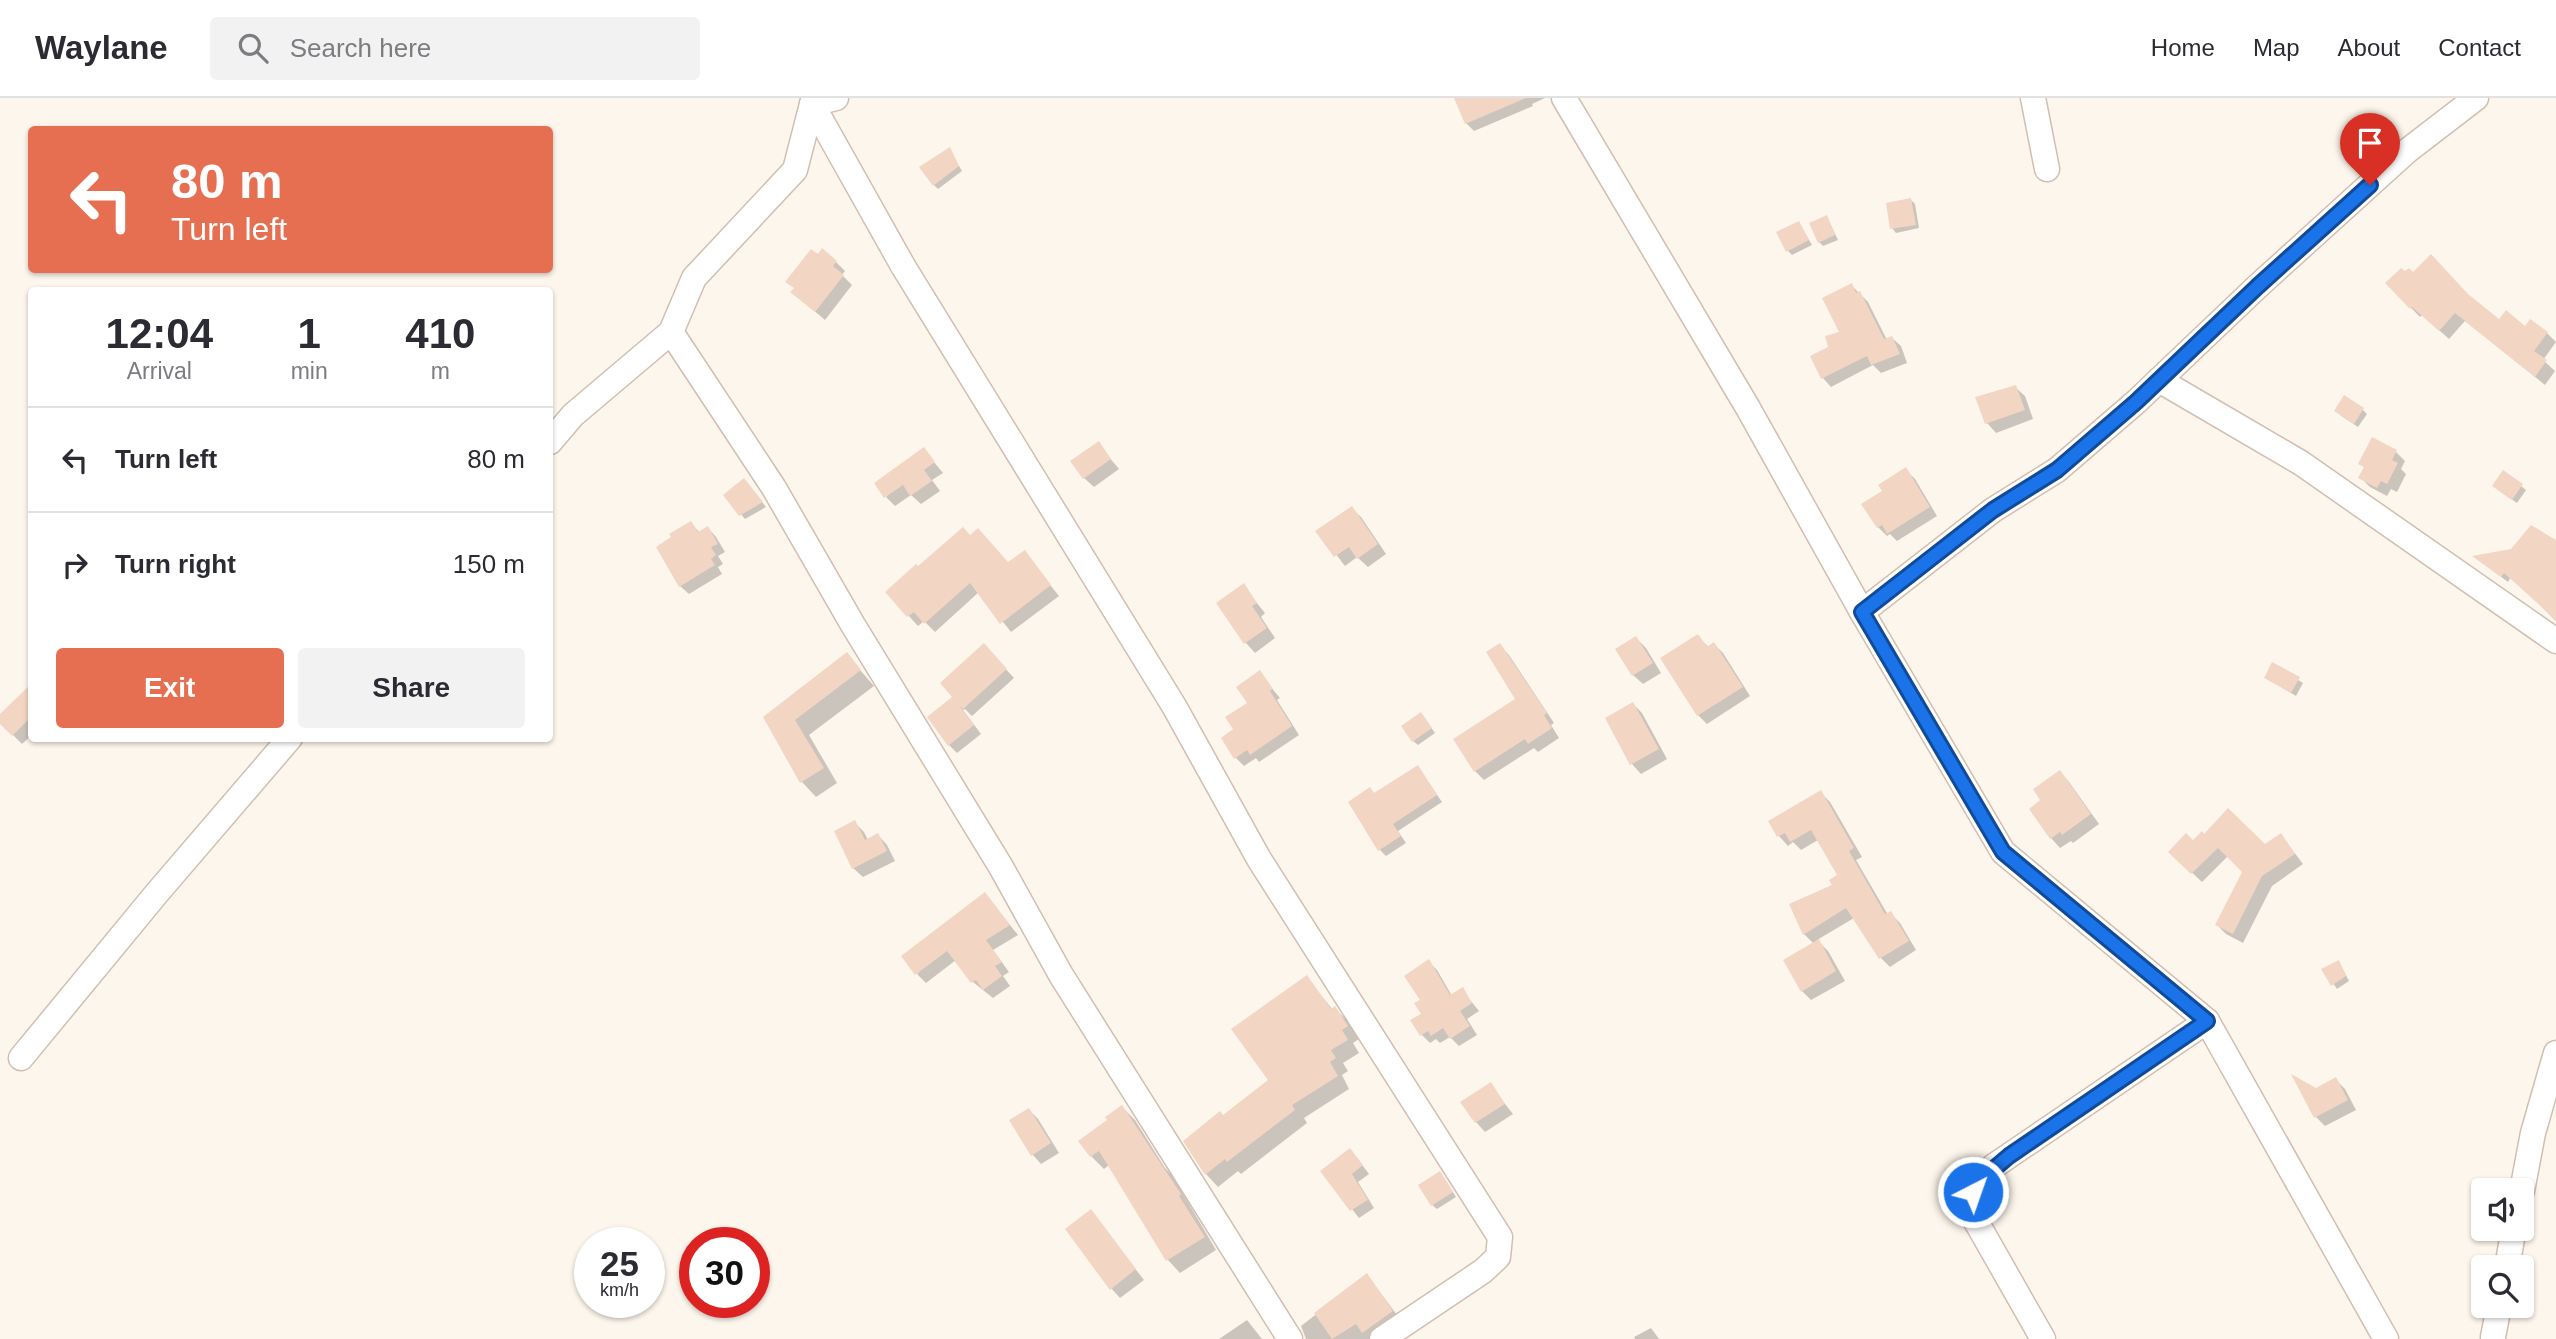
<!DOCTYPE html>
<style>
body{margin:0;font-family:Helvetica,sans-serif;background:#f2f2f3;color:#2b2b33;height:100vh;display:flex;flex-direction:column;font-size:26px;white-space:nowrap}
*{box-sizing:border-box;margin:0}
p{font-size:23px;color:#7c7c81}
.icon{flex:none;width:38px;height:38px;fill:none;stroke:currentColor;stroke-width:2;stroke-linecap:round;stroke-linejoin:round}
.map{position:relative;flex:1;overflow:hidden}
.sheet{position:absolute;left:28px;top:189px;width:525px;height:455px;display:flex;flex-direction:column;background:#fff;border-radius:7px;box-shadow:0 2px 5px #0004}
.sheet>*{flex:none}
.hud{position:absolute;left:28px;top:28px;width:525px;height:147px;border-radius:7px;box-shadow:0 2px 5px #0004;background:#e76f51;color:#fff;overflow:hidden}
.fabs{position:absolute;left:2471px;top:1080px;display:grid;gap:14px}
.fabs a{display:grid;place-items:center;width:63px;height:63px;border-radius:7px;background:#fff;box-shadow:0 2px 5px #0004;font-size:35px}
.speed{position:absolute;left:574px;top:1129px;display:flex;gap:14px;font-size:35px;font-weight:700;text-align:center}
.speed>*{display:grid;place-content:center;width:91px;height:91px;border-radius:50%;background:#fff;box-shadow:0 2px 5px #0004;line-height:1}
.speed small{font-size:18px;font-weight:400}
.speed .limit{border:10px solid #d22;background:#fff;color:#111}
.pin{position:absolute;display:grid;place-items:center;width:60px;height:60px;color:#fff;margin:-72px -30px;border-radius:50% 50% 50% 0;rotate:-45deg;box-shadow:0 0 7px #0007}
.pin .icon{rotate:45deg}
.me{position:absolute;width:77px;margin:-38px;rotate:41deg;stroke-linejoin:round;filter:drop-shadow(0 0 5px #0008)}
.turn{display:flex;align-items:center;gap:24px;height:147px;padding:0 28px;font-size:32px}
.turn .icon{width:91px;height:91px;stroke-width:2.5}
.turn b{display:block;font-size:49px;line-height:60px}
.eta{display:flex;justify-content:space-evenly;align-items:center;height:119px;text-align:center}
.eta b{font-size:42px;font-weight:700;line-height:49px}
.cta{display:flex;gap:14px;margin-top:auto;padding:14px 28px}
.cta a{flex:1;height:80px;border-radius:7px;background:#e76f51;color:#fff;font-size:28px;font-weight:700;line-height:80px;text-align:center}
.cta a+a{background:#f2f2f3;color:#2b2b33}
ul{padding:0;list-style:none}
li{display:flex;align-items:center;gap:21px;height:105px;padding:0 28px;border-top:2px solid #e1e1e2}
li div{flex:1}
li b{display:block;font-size:26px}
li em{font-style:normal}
header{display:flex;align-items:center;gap:42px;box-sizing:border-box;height:98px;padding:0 35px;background:#fff;border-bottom:2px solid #e1e1e2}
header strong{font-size:33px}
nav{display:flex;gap:38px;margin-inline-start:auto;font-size:24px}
.search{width:490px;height:63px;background:#f2f2f3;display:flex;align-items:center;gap:18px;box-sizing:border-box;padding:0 24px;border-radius:7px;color:#7c7c81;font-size:26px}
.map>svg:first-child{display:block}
.shadow{fill:#0003}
.building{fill:#f3d5c3}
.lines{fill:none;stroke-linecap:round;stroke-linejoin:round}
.minor-casing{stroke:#d1beb0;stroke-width:27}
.minor{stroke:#fff;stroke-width:24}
.route-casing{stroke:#114b97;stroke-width:18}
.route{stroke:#1a73e8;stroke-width:12}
</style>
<header>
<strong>Waylane</strong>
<div class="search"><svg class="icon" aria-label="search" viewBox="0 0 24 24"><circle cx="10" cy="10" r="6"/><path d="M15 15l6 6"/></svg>Search here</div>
<nav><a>Home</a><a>Map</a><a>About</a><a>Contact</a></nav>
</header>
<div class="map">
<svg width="2556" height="1241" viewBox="0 0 2556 1241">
<rect width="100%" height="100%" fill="#fdf6ec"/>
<g class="shadow">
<polygon points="1462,0 1545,0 1532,6 1533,8 1474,33 1466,25"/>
<polygon points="949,51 962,73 938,91 934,87"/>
<polygon points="1911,102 1915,106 1919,130 1896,135 1892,130"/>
<polygon points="1827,119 1838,142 1823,148 1819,144"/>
<polygon points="1799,125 1812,147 1792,157 1787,152"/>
<polygon points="836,164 845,173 842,177 852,187 825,222 792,194"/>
<polygon points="2387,185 2469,200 2499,223 2547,235 2556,244 2543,262 2555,273 2545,287 2465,223 2449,241 2422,217 2420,219"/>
<polygon points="1851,187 1868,204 1887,242 1892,240 1901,248 1907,265 1881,275 1873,267 1831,289 1823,280 1830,249 1841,235"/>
<polygon points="2015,289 2025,298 2033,321 1996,335 1987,325"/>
<polygon points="2363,312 2367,316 2358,329 2340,317"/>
<polygon points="1098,346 1119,371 1094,389 1084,380"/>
<polygon points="924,352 943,375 932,382 940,393 921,406 911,397 895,408 886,399"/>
<polygon points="2396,354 2405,363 2401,371 2406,376 2397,394 2391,391 2387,398 2370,389 2360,379 2365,370 2360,365"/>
<polygon points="1906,372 1915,381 1937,418 1897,443 1890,436 1887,438 1878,429 1884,393"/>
<polygon points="748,387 766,409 745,421 725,397"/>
<polygon points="2521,388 2526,392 2517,405 2498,392"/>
<polygon points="1351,410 1361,419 1386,456 1368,469 1357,459 1345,468 1318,433"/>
<polygon points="691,425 700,435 708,430 716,439 725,454 718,458 723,466 718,469 722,476 689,496 680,488"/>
<polygon points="970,439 1009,466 1024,454 1059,498 1011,534 979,494 935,534 924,523 918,528 887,494 919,470"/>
<polygon points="2556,442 2556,523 2511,479 2508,484 2480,463"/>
<polygon points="1243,488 1265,515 1261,519 1275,540 1255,555 1246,545 1218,505"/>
<polygon points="1698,538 1709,550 1714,546 1723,555 1750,598 1707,626 1698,617 1662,561"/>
<polygon points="1636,540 1646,550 1661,575 1643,586 1633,577"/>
<polygon points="1500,548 1509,557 1554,625 1551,627 1559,640 1538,654 1534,650 1484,682 1475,673 1517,602"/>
<polygon points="992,556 1014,580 972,618 965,611 963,612 981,636 957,655 949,647 954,599"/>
<polygon points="847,557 874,588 809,637 837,685 816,699 802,684 765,619"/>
<polygon points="2273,567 2303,585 2296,598 2266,580"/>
<polygon points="1259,575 1280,600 1277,602 1299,637 1259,664 1256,660 1244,668 1236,660 1236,632 1250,605"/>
<polygon points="32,587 32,637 22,646 0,624 0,618"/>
<polygon points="1633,606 1642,615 1667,661 1641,676 1632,666 1607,620"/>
<polygon points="1425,621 1435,635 1418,647 1413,643"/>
<polygon points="1418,669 1442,704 1398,733 1406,745 1386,758 1380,752 1375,697"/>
<polygon points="2060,674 2069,684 2099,726 2073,745 2071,743 2060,750 2051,740 2043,703"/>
<polygon points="1821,695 1830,704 1862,759 1856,762 1888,817 1890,815 1900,825 1916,852 1890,869 1881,860 1854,820 1817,842 1828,853 1845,883 1811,902 1802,893 1814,846 1804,836 1839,778 1818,742 1801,752 1793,744 1788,748 1779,738 1770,723"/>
<polygon points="854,724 864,734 868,742 878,737 887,747 895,763 863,779 853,770"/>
<polygon points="2281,737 2303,766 2272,788 2243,845 2226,836 2217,827 2244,773 2228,758 2202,784 2170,754 2204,738 2264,748"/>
<polygon points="985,796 1018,837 993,852 1009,874 1003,878 1010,888 993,900 973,884 956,862 926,885 917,876"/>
<polygon points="1429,864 1437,872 1452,898 1462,892 1479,913 1467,921 1477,937 1459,948 1450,939 1440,945 1436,941 1430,945 1422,937 1422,902"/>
<polygon points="2339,864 2349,883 2337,891 2324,872"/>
<polygon points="1306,879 1333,912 1335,911 1348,923 1359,941 1353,945 1359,955 1343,965 1348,973 1342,977 1349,991 1304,1020 1307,1025 1241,1076 1238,1073 1218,1089 1206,1076 1185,1044 1224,1019 1270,982"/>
<polygon points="2335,981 2345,991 2356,1012 2325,1028 2316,1019 2316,991"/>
<polygon points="1490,987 1513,1016 1485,1034 1476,1024"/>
<polygon points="1122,1009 1135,1022 1165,1070 1172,1077 1216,1152 1180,1175 1168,1162 1109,1067 1104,1071 1091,1058 1109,1022"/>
<polygon points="1029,1012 1038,1021 1059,1055 1041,1066 1032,1056"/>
<polygon points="1357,1060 1369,1076 1358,1084 1374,1110 1359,1120 1322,1073"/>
<polygon points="1444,1080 1456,1099 1437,1111 1432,1107"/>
<polygon points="1091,1114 1144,1182 1120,1200 1111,1190"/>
<polygon points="1367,1177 1400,1221 1372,1241 1306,1241 1301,1228"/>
<polygon points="1247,1222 1262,1241 1219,1241"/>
<polygon points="1651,1230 1659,1241 1635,1241 1634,1239"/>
</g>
<g class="building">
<polygon points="1454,0 1526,0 1465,26"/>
<polygon points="950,49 959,68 933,88 919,69"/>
<polygon points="1911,100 1916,127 1890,131 1886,105"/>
<polygon points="1827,117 1835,137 1818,145 1809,125"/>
<polygon points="1799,123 1809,142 1786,154 1776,134"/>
<polygon points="822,150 837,163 833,168 844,177 815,214 790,194 794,190 785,184 811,151 818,156"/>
<polygon points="2431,156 2468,196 2499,221 2506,212 2525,228 2530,221 2548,234 2534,253 2547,262 2535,279 2455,215 2439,233 2412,209 2410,211 2385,185 2401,170 2405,173 2409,170 2413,174"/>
<polygon points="1852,185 1856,195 1860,193 1884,241 1892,238 1900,256 1871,267 1867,258 1821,281 1810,258 1828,249 1825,238 1839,234 1822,200"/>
<polygon points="2016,287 2025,312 1985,326 1975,299"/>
<polygon points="2344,297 2364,310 2354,326 2334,313"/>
<polygon points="2372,339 2397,352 2392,362 2398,365 2387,386 2381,383 2377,390 2358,380 2364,369 2358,366"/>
<polygon points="1099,343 1111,361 1083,381 1070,363"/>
<polygon points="924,349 935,364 924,372 932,383 910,398 903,387 884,400 874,385"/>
<polygon points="1906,369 1930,409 1887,436 1882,427 1877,430 1861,406 1882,393 1878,387"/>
<polygon points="2503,372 2523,386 2512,402 2492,388"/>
<polygon points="744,380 763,404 739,418 723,397"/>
<polygon points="1352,408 1378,446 1357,461 1349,449 1334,459 1315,433"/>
<polygon points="691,423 698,434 708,428 718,446 711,449 716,457 711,461 715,467 679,489 656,449 671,439 669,436"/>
<polygon points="2531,427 2556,442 2556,522 2504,475 2501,479 2472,458 2511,451"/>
<polygon points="963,429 970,437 978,430 1008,464 1025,452 1051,487 1000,526 970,485 924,526 914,514 907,519 885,494 916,466 918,468"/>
<polygon points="1244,485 1257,505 1252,508 1267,530 1244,546 1216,505"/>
<polygon points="1698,536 1707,549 1714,544 1743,589 1697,618 1660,560"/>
<polygon points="1636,538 1653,565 1632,578 1615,551"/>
<polygon points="984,545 1007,571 963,611 959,607 974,627 948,648 927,619 952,599 940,585"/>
<polygon points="1500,545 1547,615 1544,617 1552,630 1528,646 1525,641 1474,674 1453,641 1515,601 1486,554"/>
<polygon points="847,554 861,572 795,622 824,670 800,685 763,619"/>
<polygon points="2272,564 2300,579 2291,595 2264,580"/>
<polygon points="1260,572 1273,591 1270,593 1292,628 1250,657 1247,652 1234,661 1221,640 1233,631 1225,619 1247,605 1236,589"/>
<polygon points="32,585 32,618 12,638 0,626 0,616"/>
<polygon points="1633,604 1659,651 1630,667 1605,620"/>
<polygon points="1421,614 1432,630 1412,644 1401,628"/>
<polygon points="1418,667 1437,697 1393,726 1401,738 1378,753 1348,704 1370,689 1374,695"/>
<polygon points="2060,672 2091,716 2062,737 2060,734 2050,741 2029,711 2040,702 2033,691"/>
<polygon points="1821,692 1854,750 1849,753 1885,816 1891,813 1909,843 1879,861 1846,810 1803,837 1789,806 1832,787 1829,782 1837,777 1811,732 1790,744 1785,735 1777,739 1768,723"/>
<polygon points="2228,710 2265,746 2281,735 2295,756 2262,778 2233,836 2215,827 2242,774 2218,750 2191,776 2168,754 2186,735 2193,742 2202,733 2204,736"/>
<polygon points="855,722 865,742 878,735 887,753 852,771 834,733"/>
<polygon points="985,794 1010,827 986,842 1002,864 995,868 1002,878 983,892 976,882 971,885 947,853 915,877 901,858"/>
<polygon points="1819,841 1836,873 1801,894 1783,862"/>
<polygon points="1429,861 1450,897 1463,889 1472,905 1460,913 1470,928 1450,941 1443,930 1431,938 1428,933 1420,938 1410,922 1421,916 1414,905 1420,902 1404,878"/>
<polygon points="2339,862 2346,878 2331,888 2321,871"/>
<polygon points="1307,877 1331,911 1335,908 1348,928 1342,932 1348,942 1331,952 1336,960 1330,964 1338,978 1292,1007 1295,1012 1227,1064 1225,1061 1205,1077 1183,1043 1220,1013 1223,1017 1268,982 1231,931"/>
<polygon points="2291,976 2316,990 2336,979 2348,1002 2314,1020"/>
<polygon points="1491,984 1505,1006 1475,1025 1460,1004"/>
<polygon points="1122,1007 1181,1096 1179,1098 1205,1139 1166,1163 1099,1053 1090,1059 1078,1043 1107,1022 1105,1019"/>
<polygon points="1029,1010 1051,1045 1031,1058 1009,1022"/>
<polygon points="1350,1050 1363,1067 1352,1076 1368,1102 1350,1113 1320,1073"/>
<polygon points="1440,1073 1453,1094 1431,1108 1418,1087"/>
<polygon points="1091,1111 1136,1171 1110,1192 1065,1131"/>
<polygon points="1367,1175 1393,1213 1362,1235 1356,1226 1332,1241 1314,1215"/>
</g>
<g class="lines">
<g class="minor-casing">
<g id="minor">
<polyline points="1564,0 1748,310 1862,514 2003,754 2207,923 2386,1241"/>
<polyline points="2033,0 2047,71"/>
<polyline points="812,6 903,168 1174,608 1259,761 1500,1139 1498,1159 1483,1173 1382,1241"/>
<polyline points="671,234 774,390 853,527 1001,769 1061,877 1290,1241"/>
<polyline points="2159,282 2301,365 2556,543"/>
<polyline points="550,344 573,317 671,234 694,180 795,72 812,6 836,0"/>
<polyline points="1862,514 1993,412 2057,372 2136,304 2258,188 2407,53 2476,0"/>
<polyline points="21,960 157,795 290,640"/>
<polyline points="2522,1093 2533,1035 2556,955"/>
<polyline points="2507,1169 2514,1130"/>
<polyline points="2493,1239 2499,1208"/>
<polyline points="2043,1241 1973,1118 1973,1094 1994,1068 2207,923"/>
</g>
</g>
<use href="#minor" class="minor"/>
</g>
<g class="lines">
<g class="route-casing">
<polyline id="route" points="1973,1094 1982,1081 2009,1058 2207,923 2003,754 1862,514 1993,412 2057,372 2136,304 2258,188 2370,87"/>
</g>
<use href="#route" class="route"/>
</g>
</svg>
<div class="fabs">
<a><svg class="icon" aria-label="sound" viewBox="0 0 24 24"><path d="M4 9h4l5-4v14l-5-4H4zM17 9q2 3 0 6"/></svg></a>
<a><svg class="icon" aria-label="search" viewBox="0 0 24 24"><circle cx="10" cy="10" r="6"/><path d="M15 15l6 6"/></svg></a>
</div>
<div class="speed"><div>25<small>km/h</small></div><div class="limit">30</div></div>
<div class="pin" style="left:2370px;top:87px;background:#d93025"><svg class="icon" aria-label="arrive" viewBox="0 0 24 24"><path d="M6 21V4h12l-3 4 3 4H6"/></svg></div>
<svg class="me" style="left:1973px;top:1094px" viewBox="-20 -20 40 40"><circle r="17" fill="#1a73e8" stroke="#fff" stroke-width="3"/><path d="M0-11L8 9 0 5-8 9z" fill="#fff"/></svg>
<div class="hud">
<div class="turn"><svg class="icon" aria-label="left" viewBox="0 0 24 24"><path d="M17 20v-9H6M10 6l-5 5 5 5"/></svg><div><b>80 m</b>Turn left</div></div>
</div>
<section class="sheet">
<div class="eta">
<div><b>12:04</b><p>Arrival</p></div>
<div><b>1</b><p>min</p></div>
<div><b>410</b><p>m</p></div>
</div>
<ul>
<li><svg class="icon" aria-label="left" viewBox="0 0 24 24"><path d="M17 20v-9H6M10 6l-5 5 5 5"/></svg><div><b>Turn left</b></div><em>80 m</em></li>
<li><svg class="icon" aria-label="right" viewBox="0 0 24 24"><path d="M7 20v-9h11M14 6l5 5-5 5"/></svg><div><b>Turn right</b></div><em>150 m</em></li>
</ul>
<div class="cta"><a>Exit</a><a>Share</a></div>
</section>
</div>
